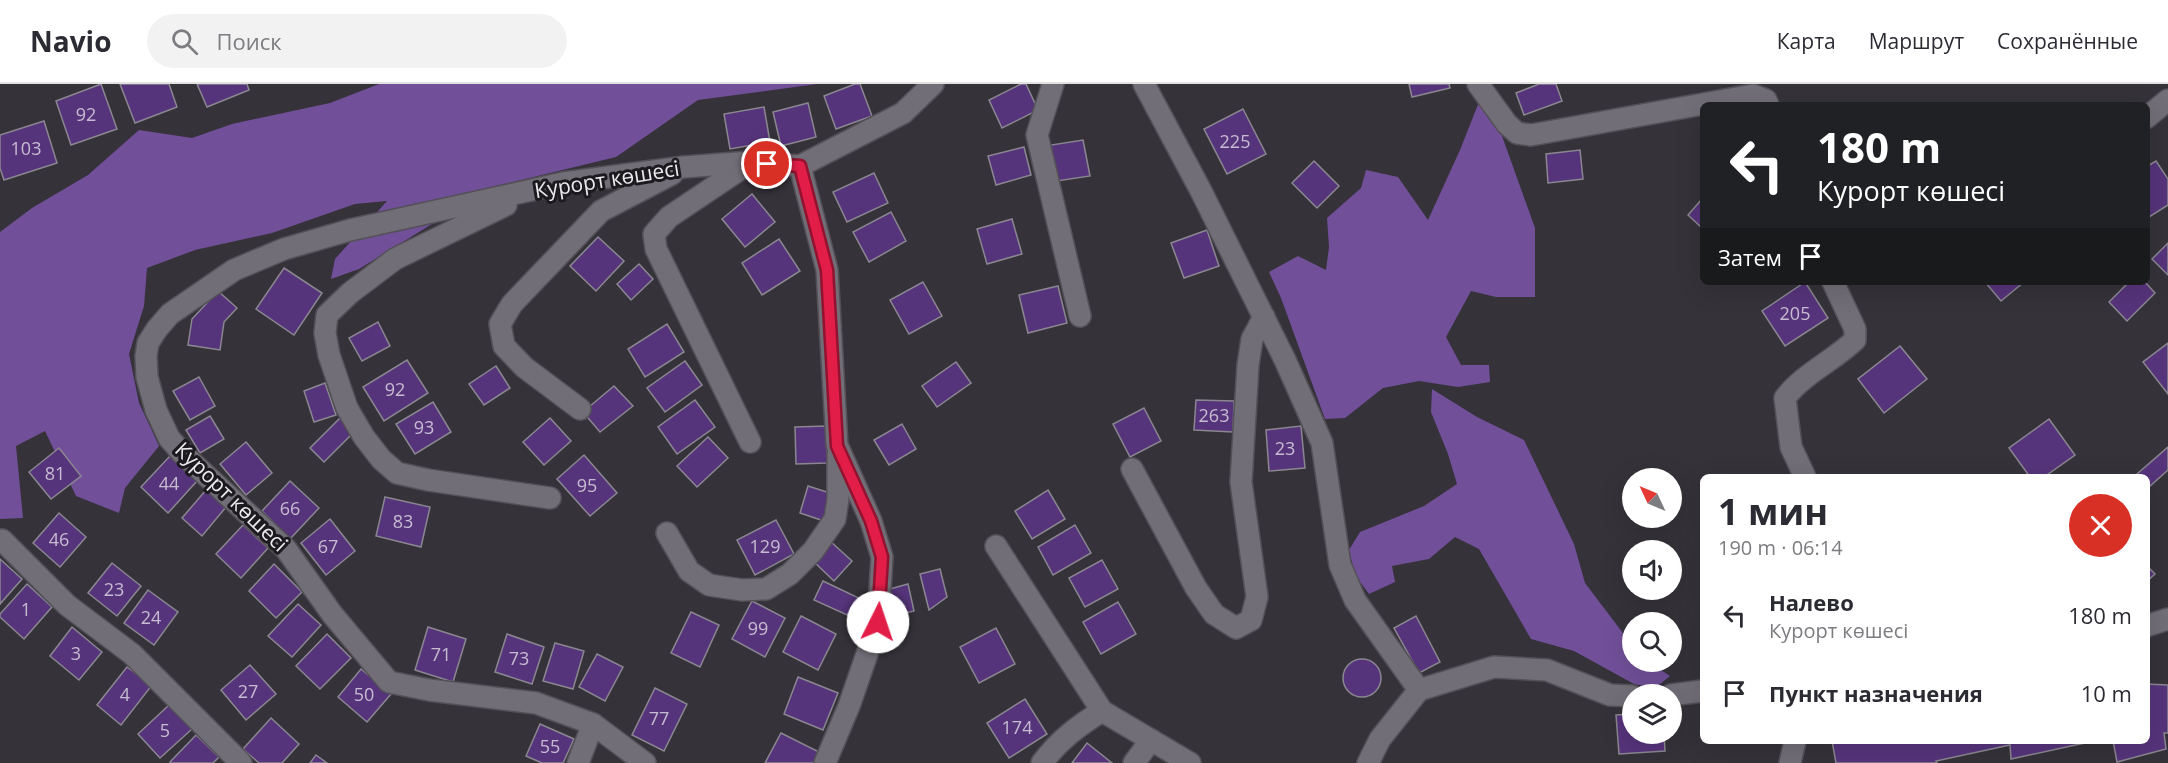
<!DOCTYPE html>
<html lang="ru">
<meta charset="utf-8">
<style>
body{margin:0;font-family:"Open Sans",sans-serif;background:#f2f2f3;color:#2b2b33;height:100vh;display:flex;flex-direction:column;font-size:22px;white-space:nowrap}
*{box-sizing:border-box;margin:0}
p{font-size:20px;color:#7c7c81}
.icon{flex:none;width:33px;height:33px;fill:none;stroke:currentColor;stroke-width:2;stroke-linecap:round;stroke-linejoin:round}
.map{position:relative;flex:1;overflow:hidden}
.sheet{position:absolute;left:1700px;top:390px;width:450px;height:270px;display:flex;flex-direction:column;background:#fff;border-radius:9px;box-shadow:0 6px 24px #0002}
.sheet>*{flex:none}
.banner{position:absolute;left:1700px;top:18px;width:450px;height:183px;border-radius:9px;box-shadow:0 6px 24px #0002;background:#202124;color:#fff;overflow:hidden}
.needle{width:39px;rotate:314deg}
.controls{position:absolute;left:1622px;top:384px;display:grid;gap:12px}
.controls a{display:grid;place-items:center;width:60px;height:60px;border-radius:50%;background:#fff;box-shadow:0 6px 24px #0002;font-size:30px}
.pin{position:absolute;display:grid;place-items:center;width:51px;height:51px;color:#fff;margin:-26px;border:3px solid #fff;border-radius:50%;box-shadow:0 2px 6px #0007}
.me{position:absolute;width:66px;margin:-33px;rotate:4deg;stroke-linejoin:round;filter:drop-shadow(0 0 4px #0008)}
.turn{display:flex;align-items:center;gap:21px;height:126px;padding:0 18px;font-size:27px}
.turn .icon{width:78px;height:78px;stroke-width:2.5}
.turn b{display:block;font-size:42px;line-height:51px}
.then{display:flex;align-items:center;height:57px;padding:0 18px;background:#0003;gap:12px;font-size:22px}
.round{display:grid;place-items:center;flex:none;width:63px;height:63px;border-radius:32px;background:#f2f2f3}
.head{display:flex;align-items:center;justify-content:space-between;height:102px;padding:0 18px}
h1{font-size:36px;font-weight:700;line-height:45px}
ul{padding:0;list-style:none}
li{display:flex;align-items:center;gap:18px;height:78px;padding:0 18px}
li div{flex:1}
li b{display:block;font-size:22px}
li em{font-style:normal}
header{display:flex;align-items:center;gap:36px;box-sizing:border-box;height:84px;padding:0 30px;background:#fff;border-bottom:2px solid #e1e1e2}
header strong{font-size:28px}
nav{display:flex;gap:33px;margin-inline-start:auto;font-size:21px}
.search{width:420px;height:54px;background:#f2f2f3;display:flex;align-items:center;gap:15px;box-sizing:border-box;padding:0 21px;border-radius:33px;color:#7c7c81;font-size:22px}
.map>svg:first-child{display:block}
.forest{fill:#715099}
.building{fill:#56347b;stroke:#8a8790;stroke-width:1.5}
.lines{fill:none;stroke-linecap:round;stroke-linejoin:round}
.minor-casing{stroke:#535057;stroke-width:24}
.minor{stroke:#726e77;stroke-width:21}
.route-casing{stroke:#92132f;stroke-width:15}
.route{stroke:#e11d48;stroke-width:10}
.labels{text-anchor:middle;stroke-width:6;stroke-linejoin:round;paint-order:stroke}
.number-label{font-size:18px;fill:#c6bcd2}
.street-label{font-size:21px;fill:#eceaef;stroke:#1c1a1e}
</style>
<header>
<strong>Navio</strong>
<div class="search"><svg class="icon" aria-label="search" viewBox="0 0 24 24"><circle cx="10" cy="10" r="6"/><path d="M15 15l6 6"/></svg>Поиск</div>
<nav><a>Карта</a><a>Маршрут</a><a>Сохранённые</a></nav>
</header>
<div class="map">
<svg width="2168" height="679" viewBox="0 0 2168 679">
<rect width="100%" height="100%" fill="#35323a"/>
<g class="forest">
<polygon points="379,0 817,0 698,16 616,73 492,103 359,185 331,195 335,175 387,117 355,120 272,149 195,166 147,184 144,222 129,270 139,319 159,362 125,404 119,429 76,412 45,347 16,362 23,434 0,435 0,148 32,124 88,91 139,46 192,54 232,40 330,19"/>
<polygon points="1479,18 1492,24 1535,144 1535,213 1496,213 1471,207 1446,253 1461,281 1489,281 1490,298 1458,303 1419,297 1383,304 1345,334 1325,335 1281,214 1269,188 1298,172 1326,186 1329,163 1327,134 1361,104 1366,86 1398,93 1428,136 1460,66"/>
<polygon points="1432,305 1477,333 1524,356 1574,460 1585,499 1632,561 1632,578 1649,578 1670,592 1655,604 1634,600 1574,567 1531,555 1479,465 1455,453 1429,475 1392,482 1395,498 1369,510 1355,491 1349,466 1360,448 1424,422 1457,400 1448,370 1431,328"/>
</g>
<g class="building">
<polygon points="101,0 117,45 71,61 56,17"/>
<polygon points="120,0 169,0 177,23 135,39"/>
<polygon points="197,0 247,0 249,6 207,23"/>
<polygon points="855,0 860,0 872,32 836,45 824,12"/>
<polygon points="1021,0 1026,0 1038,26 1002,44 989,16"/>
<polygon points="1409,0 1449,0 1450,4 1412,13"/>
<polygon points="1539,0 1556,0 1562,17 1524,31 1516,9"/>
<polygon points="808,19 816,53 781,62 773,28"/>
<polygon points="764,23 770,58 730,65 724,30"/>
<polygon points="1243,25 1266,70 1227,90 1204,45"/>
<polygon points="44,37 57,79 4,96 0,84 0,51"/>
<polygon points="1083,56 1090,92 1057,97 1051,61"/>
<polygon points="1024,63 1031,91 996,101 988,72"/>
<polygon points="1580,66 1583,95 1548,99 1546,70"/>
<polygon points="1314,77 1339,102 1317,124 1292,99"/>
<polygon points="2156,77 2168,95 2168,121 2146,135 2146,83"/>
<polygon points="874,89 888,119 847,138 833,108"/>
<polygon points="752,110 775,138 745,163 722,135"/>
<polygon points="1702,115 1702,144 1688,131"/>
<polygon points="891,128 906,157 869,178 853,148"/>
<polygon points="1012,135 1022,170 987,180 977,145"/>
<polygon points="1207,146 1219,182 1184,194 1171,159"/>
<polygon points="598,153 624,177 596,207 570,182"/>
<polygon points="779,155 800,187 762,211 742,179"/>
<polygon points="2168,159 2168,191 2152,175"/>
<polygon points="639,180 653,195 631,216 617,200"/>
<polygon points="284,184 322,209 294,251 256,225"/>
<polygon points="923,198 942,232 909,250 890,216"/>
<polygon points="1805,198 1828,234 1785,262 1762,227"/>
<polygon points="1985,198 2024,198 2001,217"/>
<polygon points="2129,198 2145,198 2155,209 2127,237 2109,218"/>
<polygon points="1058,202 1067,239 1028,249 1019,211"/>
<polygon points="218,207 237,224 224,238 220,266 188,261 192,235"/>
<polygon points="378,238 390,262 362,277 349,254"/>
<polygon points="667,240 684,268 645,293 628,265"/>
<polygon points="2168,259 2168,310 2143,278"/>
<polygon points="1900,262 1927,295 1884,329 1858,295"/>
<polygon points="407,276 428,309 384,337 363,303"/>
<polygon points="685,277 702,301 665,328 647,304"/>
<polygon points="956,278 971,299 937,323 922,302"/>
<polygon points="496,282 510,304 484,321 469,300"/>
<polygon points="199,293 215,322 190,336 173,307"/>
<polygon points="325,299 336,331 314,338 304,307"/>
<polygon points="614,302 633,322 600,348 583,328"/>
<polygon points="695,316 715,343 677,370 658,343"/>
<polygon points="1196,316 1234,317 1233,348 1194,346"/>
<polygon points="433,318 451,348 415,370 396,340"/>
<polygon points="1144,324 1161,357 1130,373 1113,340"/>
<polygon points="210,332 224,355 200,369 186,346"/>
<polygon points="340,334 354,348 324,378 310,364"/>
<polygon points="550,334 571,357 544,381 523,358"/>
<polygon points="2049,335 2075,371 2044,393 2030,393 2009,364"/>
<polygon points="902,340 916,365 889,381 874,356"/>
<polygon points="827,342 827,379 796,380 795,343"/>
<polygon points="1301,342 1305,384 1269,387 1266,346"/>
<polygon points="708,353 728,374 697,403 677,382"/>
<polygon points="246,358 272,389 246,411 220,380"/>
<polygon points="2168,363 2168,386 2149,403 2146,400 2146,393 2140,393 2137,390"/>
<polygon points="59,364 81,392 51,415 29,388"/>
<polygon points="584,371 617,409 590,432 557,395"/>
<polygon points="170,372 197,397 168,429 141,403"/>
<polygon points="290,397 319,424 290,455 262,427"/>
<polygon points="808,402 833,410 824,437 800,429"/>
<polygon points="206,406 226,423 202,452 182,434"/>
<polygon points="1048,406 1065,435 1032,455 1015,427"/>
<polygon points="385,413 430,423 421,463 376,452"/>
<polygon points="59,429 86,453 60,483 33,459"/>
<polygon points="330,435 355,467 326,491 301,459"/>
<polygon points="776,436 794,470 755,491 737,456"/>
<polygon points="243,441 268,464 241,494 216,470"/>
<polygon points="1075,441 1091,469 1053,491 1038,463"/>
<polygon points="830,457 852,477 834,497 812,476"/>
<polygon points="0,475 22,495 0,520"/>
<polygon points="1102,476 1118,505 1085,523 1069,494"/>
<polygon points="112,479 141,502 117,532 88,509"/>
<polygon points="274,480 302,508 276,534 249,507"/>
<polygon points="2146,481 2155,490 2146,498"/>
<polygon points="940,485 947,513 929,526 920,490"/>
<polygon points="823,497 865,517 856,535 814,516"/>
<polygon points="27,500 52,523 24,555 0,533 0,530"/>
<polygon points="908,500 914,527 892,532 886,506"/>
<polygon points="148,506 178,528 154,561 124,539"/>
<polygon points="752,517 785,534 765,573 732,555"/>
<polygon points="1118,518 1136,550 1101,570 1083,538"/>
<polygon points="298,520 321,541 292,573 268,552"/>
<polygon points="691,528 719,541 700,583 671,569"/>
<polygon points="801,532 836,550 818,586 783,568"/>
<polygon points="1416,532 1440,578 1419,589 1394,544"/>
<polygon points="72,543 102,568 79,596 50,572"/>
<polygon points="428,543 466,555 453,598 415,586"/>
<polygon points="996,544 1015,580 979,599 960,563"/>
<polygon points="327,550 351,574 320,605 296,582"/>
<polygon points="507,550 544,563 532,600 495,588"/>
<polygon points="555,559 584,567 573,605 543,597"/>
<polygon points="597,570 623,583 605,617 579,603"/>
<circle cx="1362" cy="594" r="19"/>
<polygon points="250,581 276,610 246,636 221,606"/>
<polygon points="127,583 152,601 121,641 97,621"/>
<polygon points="361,585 391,610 367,638 338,613"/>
<polygon points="798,593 838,609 823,646 784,630"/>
<polygon points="2146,600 2168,601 2168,649 2164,649 2166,665 2117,678 2113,657 2146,657"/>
<polygon points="655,604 687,620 664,667 632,651"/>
<polygon points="1025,615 1047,650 1009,674 987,639"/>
<polygon points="170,620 192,645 160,674 138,650"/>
<polygon points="1632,630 1632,650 1664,650 1665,667 1619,670 1616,631"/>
<polygon points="271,634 299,660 282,679 259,679 243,665"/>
<polygon points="540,640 574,655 563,679 542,679 526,672"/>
<polygon points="781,649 819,668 813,679 765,679"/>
<polygon points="196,651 219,673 213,679 171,679 170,678"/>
<polygon points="1832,657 2094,657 2011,675 2010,661 1936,677 1937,679 1836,679"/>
<polygon points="1087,659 1112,679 1072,679"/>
<polygon points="316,671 327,679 310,679"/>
</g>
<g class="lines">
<g class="minor-casing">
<g id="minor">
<polyline points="1053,0 1037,51 1080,232"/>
<polyline points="1144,0 1201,107 1285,276 1322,359 1340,481 1355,516 1419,606 1494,583 1547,586 1610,611 1632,612"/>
<polyline points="1478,0 1507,40 1517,49 1531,51 1753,11 1766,16 1768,21"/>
<polyline points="2146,34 2168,16"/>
<polyline points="748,80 669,133 654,150 656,165 750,358"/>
<polyline points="800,82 827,186 837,361 871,437 882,473 878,538 849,622 825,679"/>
<polyline points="506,121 395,175 350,209 327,231 325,249 329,271 347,324 364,353 381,375 397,389 428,396 550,414"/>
<polyline points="580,325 524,283 504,262 500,240 512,220 601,127 672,90"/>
<polyline points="1132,385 1196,504 1214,530 1236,544 1251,536 1257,513 1241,398 1248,281 1252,255 1264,233"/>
<path d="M 1805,393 L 1791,363 L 1785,314 C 1803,290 1833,277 1855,256 L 1855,245 L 1833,198"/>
<polyline points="667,449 689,487 709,501 742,506 766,505 790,490 813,467 835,435 838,415 838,371"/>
<polyline points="2,456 67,521 132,570 241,679"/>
<polyline points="996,462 1102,627 1190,679"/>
<polyline points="2146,542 2168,535"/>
<polyline points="1671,611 1702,607"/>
<polyline points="578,679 593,640"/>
<polyline points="645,679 593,640 536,619 429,606 389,598 332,530 286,465 183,370 169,354 156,326 147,293 146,272 148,259 157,245 170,230 234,186 284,165 350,146 563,99 684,83 750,78 800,82 903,29 933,0"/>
<path d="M 1042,679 C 1059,656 1078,642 1102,627"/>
<polyline points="1134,679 1151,656"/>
<polyline points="1368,679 1380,655 1419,606"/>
<polyline points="1790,679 1795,657"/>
</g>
</g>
<use href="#minor" class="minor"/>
</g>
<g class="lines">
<g class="route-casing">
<polyline id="route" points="767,80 800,82 827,186 837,362 871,437 882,473 878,538"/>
</g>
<use href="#route" class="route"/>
</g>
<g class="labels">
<g class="number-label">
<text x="86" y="37">92</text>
<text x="1235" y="64">225</text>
<text x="26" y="71">103</text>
<text x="1795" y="236">205</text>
<text x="395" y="312">92</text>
<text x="1214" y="338">263</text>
<text x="424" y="350">93</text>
<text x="1285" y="371">23</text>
<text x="55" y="396">81</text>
<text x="169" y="406">44</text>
<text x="587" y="408">95</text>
<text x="290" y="431">66</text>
<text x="403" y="444">83</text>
<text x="59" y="462">46</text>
<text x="328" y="469">67</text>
<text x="765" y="469">129</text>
<text x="114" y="512">23</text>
<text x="26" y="532">1</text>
<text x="151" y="540">24</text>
<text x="758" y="551">99</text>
<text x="76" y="576">3</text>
<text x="441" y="577">71</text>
<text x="519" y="581">73</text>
<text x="248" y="614">27</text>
<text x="125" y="617">4</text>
<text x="364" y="617">50</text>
<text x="659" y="641">77</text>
<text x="1017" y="650">174</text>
<text x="165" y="653">5</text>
<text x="550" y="669">55</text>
</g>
<g class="street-label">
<text transform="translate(607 96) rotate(-9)" y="7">Курорт көшесі</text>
<text transform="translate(231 413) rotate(44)" y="7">Курорт көшесі</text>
</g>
</g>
</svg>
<div class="controls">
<a><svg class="needle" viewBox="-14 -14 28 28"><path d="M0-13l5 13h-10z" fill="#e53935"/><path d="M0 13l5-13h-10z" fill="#7c7c81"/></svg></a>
<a><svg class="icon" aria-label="sound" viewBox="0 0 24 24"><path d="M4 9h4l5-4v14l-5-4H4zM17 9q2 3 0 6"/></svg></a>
<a><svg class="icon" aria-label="search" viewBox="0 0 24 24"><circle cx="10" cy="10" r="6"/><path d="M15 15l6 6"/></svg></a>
<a><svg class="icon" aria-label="layers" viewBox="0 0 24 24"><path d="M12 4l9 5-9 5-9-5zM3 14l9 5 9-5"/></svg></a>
</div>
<div class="pin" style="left:767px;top:80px;background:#d93025"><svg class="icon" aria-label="arrive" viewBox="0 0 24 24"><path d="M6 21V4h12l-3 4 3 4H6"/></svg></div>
<svg class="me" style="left:878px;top:538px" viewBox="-20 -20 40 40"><circle r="19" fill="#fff"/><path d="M0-13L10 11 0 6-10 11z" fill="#e11d48"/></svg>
<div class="banner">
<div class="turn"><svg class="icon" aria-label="left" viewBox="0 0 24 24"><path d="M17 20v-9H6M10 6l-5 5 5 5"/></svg><div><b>180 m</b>Курорт көшесі</div></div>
<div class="then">Затем<svg class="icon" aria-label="arrive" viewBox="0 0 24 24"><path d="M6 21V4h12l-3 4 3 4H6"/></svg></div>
</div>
<section class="sheet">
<div class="head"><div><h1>1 мин</h1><p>190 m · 06:14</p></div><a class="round" style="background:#d93025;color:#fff"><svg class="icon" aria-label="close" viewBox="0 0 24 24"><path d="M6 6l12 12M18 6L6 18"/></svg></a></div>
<ul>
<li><svg class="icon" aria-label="left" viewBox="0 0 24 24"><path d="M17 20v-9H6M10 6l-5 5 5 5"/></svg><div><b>Налево</b><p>Курорт көшесі</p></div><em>180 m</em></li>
<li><svg class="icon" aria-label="arrive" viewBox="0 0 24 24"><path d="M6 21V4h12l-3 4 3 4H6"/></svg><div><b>Пункт назначения</b></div><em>10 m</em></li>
</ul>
</section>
</div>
